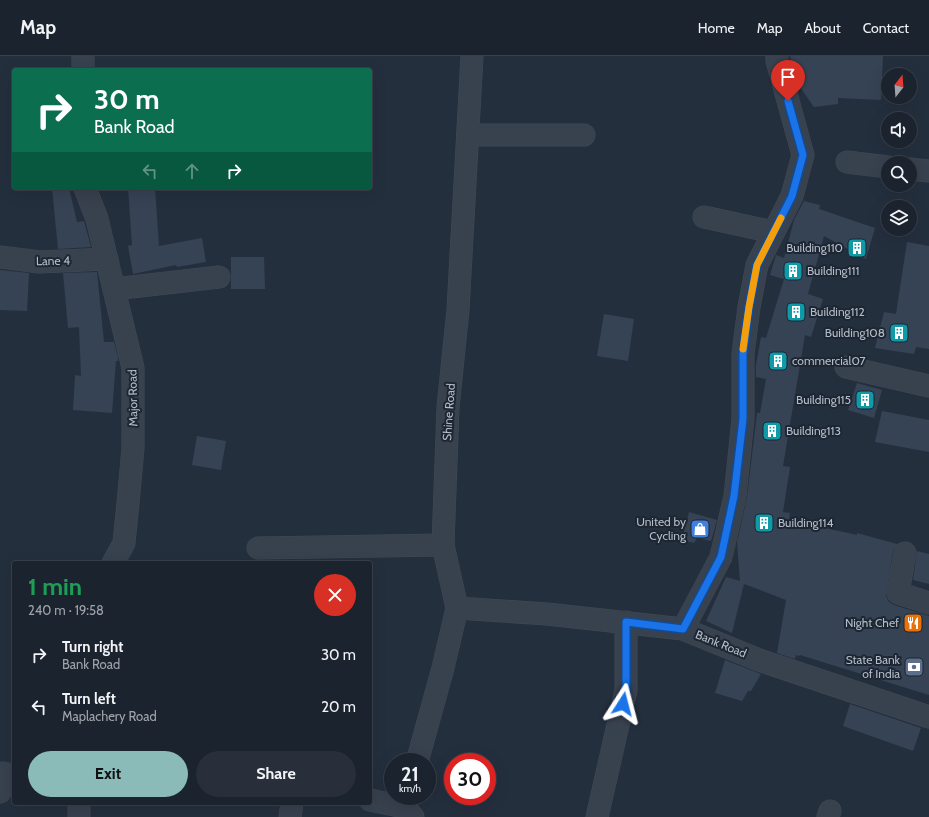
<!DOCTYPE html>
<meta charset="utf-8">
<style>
body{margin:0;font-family:Cabin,sans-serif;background:#282f3a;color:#f1f3f6;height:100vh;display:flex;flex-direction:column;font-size:15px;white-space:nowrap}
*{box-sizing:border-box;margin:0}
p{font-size:13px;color:#a0a4aa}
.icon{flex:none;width:22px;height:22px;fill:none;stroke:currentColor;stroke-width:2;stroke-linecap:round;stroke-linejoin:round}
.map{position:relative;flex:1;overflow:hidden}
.sheet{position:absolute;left:12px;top:505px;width:360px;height:244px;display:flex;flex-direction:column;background:#1b232e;border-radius:4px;box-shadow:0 4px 16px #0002,0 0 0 1px #39404a}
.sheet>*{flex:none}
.banner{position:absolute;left:12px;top:12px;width:360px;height:122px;border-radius:4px;box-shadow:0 4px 16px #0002,0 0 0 1px #39404a;background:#0b6e4f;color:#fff;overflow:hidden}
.needle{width:26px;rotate:17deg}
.buttons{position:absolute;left:881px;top:12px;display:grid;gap:8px}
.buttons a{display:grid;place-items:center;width:36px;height:36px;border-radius:50%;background:#1b232e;box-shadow:0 4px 16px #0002,0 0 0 1px #39404a;font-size:20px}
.speed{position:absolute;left:384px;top:697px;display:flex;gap:8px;font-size:20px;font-weight:700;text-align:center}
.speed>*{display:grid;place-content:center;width:52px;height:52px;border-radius:50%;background:#1b232e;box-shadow:0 4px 16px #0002,0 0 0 1px #39404a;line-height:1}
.speed small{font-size:10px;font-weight:400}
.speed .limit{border:6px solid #d22;background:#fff;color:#111}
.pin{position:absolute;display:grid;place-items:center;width:34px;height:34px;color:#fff;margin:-41px -17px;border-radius:50% 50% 50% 0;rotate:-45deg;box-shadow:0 0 4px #0007}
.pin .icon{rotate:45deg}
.me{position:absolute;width:44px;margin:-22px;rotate:9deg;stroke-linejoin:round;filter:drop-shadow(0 0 3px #0008)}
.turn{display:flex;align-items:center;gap:14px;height:84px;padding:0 16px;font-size:18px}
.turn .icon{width:52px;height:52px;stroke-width:2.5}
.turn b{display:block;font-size:28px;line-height:34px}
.lanes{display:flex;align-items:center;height:38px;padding:0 16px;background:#0003;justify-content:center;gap:20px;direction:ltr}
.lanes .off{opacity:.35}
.round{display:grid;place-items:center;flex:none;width:42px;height:42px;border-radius:21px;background:#282f3a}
.head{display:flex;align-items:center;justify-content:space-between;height:68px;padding:0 16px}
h1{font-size:24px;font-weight:700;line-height:30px;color:#1e9e55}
.action{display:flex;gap:8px;margin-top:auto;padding:8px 16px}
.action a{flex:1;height:46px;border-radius:24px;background:#8bbbb9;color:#111;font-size:16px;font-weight:700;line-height:46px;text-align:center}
.action a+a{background:#282f3a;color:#f1f3f6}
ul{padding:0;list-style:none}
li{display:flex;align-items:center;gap:12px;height:52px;padding:0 16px}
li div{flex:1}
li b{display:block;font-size:15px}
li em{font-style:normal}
header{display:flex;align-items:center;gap:24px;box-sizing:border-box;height:56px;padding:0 20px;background:#1b232e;border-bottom:1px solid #39404a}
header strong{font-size:19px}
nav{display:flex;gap:22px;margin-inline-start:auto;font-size:14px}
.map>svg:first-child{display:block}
.building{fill:#364354}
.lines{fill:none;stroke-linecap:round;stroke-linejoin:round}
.minor-casing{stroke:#414a57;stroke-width:23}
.minor{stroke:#38414e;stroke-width:22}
.route-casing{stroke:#114b97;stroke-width:10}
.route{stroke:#1a73e8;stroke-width:7}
.slow{stroke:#f59e0b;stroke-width:7}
.labels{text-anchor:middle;stroke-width:4;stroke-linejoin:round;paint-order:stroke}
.poi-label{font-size:12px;fill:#b4bcc9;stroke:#1d2633;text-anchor:end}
.street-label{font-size:12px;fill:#b4bcc9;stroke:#1d2633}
</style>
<header>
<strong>Map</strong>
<nav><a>Home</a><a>Map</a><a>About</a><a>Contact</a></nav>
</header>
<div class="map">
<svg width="929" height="761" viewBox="0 0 929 761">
<rect width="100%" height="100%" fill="#242f3e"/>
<g class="building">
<polygon points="790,0 883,0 881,44 838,42 838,48 814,51 795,24"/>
<polygon points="52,132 69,132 77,166 84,165 91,191 58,193"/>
<polygon points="128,132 155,132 159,190 202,182 206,206 177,211 176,209 133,218 128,190 132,189"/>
<polygon points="804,145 820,149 819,153 875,172 866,203 824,180 808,238 823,243 811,281 805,279 783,410 790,411 783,456 790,457 789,464 857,479 857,477 897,488 893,495 886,540 889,546 894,549 929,560 929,639 800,599 799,600 796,599 795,603 777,597 786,544 744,528 732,577 706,565 726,521 740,525 737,486 747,441 757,357 760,357 766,323 756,321 756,309 761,281 766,282 784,223 770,219 776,199 784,202 794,164"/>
<polygon points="907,186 929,190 929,293 916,291 914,298 875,292 884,256 896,258"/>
<polygon points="231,201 264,201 265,233 231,233"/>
<polygon points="0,214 29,217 27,255 0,254"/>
<polygon points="97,216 104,286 114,286 118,301 118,305 116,305 112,357 73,354 75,319 81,320 79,271 68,272 63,217"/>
<polygon points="604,258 634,263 628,305 597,300"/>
<polygon points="857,327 882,334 874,362 848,354"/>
<polygon points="882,355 929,364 929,396 875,386"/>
<polygon points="197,380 226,385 221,414 192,409"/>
<polygon points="689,456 717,464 711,485 697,482 694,487 682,484"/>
<polygon points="917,495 929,498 929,528 913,524"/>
<polygon points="725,604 761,618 751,635 748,635 742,645 715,637"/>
<polygon points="850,648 921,672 913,695 843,670"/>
</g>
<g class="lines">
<g class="minor-casing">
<g id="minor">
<polyline points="83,0 83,14"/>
<polyline points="468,79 584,79"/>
<polyline points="847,106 888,111"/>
<polyline points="910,113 929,115"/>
<polyline points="85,132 97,163 133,312 133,392 128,447 124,487 113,507"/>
<polyline points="704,161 773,176"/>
<polyline points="0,201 40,206 107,203"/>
<polyline points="114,233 219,221"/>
<polyline points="846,311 929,330"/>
<polyline points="258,492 443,489"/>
<polyline points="905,497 898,537 929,547"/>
<polyline points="457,552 547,558 683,573 759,604 929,661"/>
<polyline points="683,573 721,501 735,440 743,363 743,298 749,251 757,209 792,140 803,99 777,5 777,0"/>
<polyline points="417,706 443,612 457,552 443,489 448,351 458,254 472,0"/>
<polyline points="0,736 3,717 14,719"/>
<polyline points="370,744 404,751 413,761"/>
<polyline points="79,761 79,747"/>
<polyline points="290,761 292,747"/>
<polyline points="597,761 626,634 626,566"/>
<polyline points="828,761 830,755"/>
</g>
</g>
<use href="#minor" class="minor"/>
</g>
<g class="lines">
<g class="route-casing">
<polyline id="route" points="623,648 626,634 626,566 683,573 721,501 734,440 743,363 743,298 749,251 757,209 792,140 803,99 788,45"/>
</g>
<use href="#route" class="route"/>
<polyline class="slow" points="743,293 749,251 757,209 781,162"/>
</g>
<defs>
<g id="building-square" transform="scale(1)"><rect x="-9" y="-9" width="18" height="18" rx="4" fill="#0f9aa8" stroke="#1d2633"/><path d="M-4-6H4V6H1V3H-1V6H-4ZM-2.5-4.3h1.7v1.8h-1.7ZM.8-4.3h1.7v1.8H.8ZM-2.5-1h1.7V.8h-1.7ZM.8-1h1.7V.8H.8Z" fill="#fff"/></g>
<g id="shop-square" transform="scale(1)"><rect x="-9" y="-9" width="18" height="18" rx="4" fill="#3f7fe0" stroke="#1d2633"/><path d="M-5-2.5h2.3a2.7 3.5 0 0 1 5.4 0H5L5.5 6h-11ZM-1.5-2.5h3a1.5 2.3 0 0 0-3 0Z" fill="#fff"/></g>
<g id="restaurant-square" transform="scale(1)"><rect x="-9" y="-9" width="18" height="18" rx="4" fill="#e8710a" stroke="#1d2633"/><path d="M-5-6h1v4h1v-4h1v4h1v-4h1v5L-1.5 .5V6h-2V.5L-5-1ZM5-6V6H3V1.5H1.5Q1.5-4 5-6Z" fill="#fff"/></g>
<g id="bank-square" transform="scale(1)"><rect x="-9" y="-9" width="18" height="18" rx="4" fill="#5c6f8a" stroke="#1d2633"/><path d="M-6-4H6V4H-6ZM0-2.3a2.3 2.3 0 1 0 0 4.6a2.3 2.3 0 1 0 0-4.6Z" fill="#fff"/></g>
</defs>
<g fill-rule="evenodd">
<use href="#building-square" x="857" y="192"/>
<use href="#building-square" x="793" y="215"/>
<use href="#building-square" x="796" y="256"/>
<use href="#building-square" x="899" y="277"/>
<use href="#building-square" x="778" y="305"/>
<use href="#building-square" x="865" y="344"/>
<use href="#building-square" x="772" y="375"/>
<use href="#building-square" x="764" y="467"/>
<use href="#shop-square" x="700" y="473"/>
<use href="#restaurant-square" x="913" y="567"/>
<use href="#bank-square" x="914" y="611"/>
</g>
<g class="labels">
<g class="poi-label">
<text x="843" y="196">Building110</text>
<text x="807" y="219" text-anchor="start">Building111</text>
<text x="810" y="260" text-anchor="start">Building112</text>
<text x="885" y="281">Building108</text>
<text x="792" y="309" text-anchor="start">commercial07</text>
<text x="851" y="348">Building115</text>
<text x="786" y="379" text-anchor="start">Building113</text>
<text x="686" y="470">United by<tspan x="686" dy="14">Cycling</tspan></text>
<text x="778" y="471" text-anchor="start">Building114</text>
<text x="899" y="571">Night Chef</text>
<text x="900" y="608">State Bank<tspan x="900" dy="14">of India</tspan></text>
</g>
<g class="street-label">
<text transform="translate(53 205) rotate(-1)" y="4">Lane 4</text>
<text transform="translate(133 342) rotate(-91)" y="4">Major Road</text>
<text transform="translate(449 356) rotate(-86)" y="4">Shine Road</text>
<text transform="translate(721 588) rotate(22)" y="4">Bank Road</text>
</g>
</g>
</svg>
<div class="buttons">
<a><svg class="needle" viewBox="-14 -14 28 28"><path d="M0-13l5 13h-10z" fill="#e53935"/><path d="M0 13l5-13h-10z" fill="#a0a4aa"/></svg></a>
<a><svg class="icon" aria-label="sound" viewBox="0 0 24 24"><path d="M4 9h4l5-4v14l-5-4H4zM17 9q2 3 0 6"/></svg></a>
<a><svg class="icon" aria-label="search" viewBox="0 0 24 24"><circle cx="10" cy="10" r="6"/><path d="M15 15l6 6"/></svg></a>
<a><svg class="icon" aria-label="layers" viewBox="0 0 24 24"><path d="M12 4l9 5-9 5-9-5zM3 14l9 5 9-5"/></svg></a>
</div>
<div class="speed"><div>21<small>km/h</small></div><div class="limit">30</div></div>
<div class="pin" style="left:788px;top:45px;background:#d93025"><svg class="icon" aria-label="arrive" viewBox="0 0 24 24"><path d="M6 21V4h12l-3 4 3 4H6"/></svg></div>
<svg class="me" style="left:623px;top:648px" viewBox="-20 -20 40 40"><path d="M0-17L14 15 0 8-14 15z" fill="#1a73e8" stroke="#fff" stroke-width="4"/></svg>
<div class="banner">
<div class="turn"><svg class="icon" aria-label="right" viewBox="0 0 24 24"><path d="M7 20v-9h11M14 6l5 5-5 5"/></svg><div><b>30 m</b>Bank Road</div></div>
<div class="lanes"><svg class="icon off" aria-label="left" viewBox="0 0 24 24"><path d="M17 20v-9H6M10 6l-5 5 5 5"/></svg><svg class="icon off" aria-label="ahead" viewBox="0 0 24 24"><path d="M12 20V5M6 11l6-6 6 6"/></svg><svg class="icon" aria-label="right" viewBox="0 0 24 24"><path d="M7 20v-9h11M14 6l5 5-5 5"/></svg></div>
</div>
<section class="sheet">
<div class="head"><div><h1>1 min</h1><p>240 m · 19:58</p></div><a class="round" style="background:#d93025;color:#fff"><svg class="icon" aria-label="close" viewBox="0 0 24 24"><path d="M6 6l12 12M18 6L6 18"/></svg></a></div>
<ul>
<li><svg class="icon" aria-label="right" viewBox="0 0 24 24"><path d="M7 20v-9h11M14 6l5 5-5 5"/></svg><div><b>Turn right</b><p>Bank Road</p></div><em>30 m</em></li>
<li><svg class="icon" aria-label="left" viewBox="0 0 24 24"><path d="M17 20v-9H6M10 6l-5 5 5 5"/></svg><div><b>Turn left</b><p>Maplachery Road</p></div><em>20 m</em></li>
</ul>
<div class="action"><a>Exit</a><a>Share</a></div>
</section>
</div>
